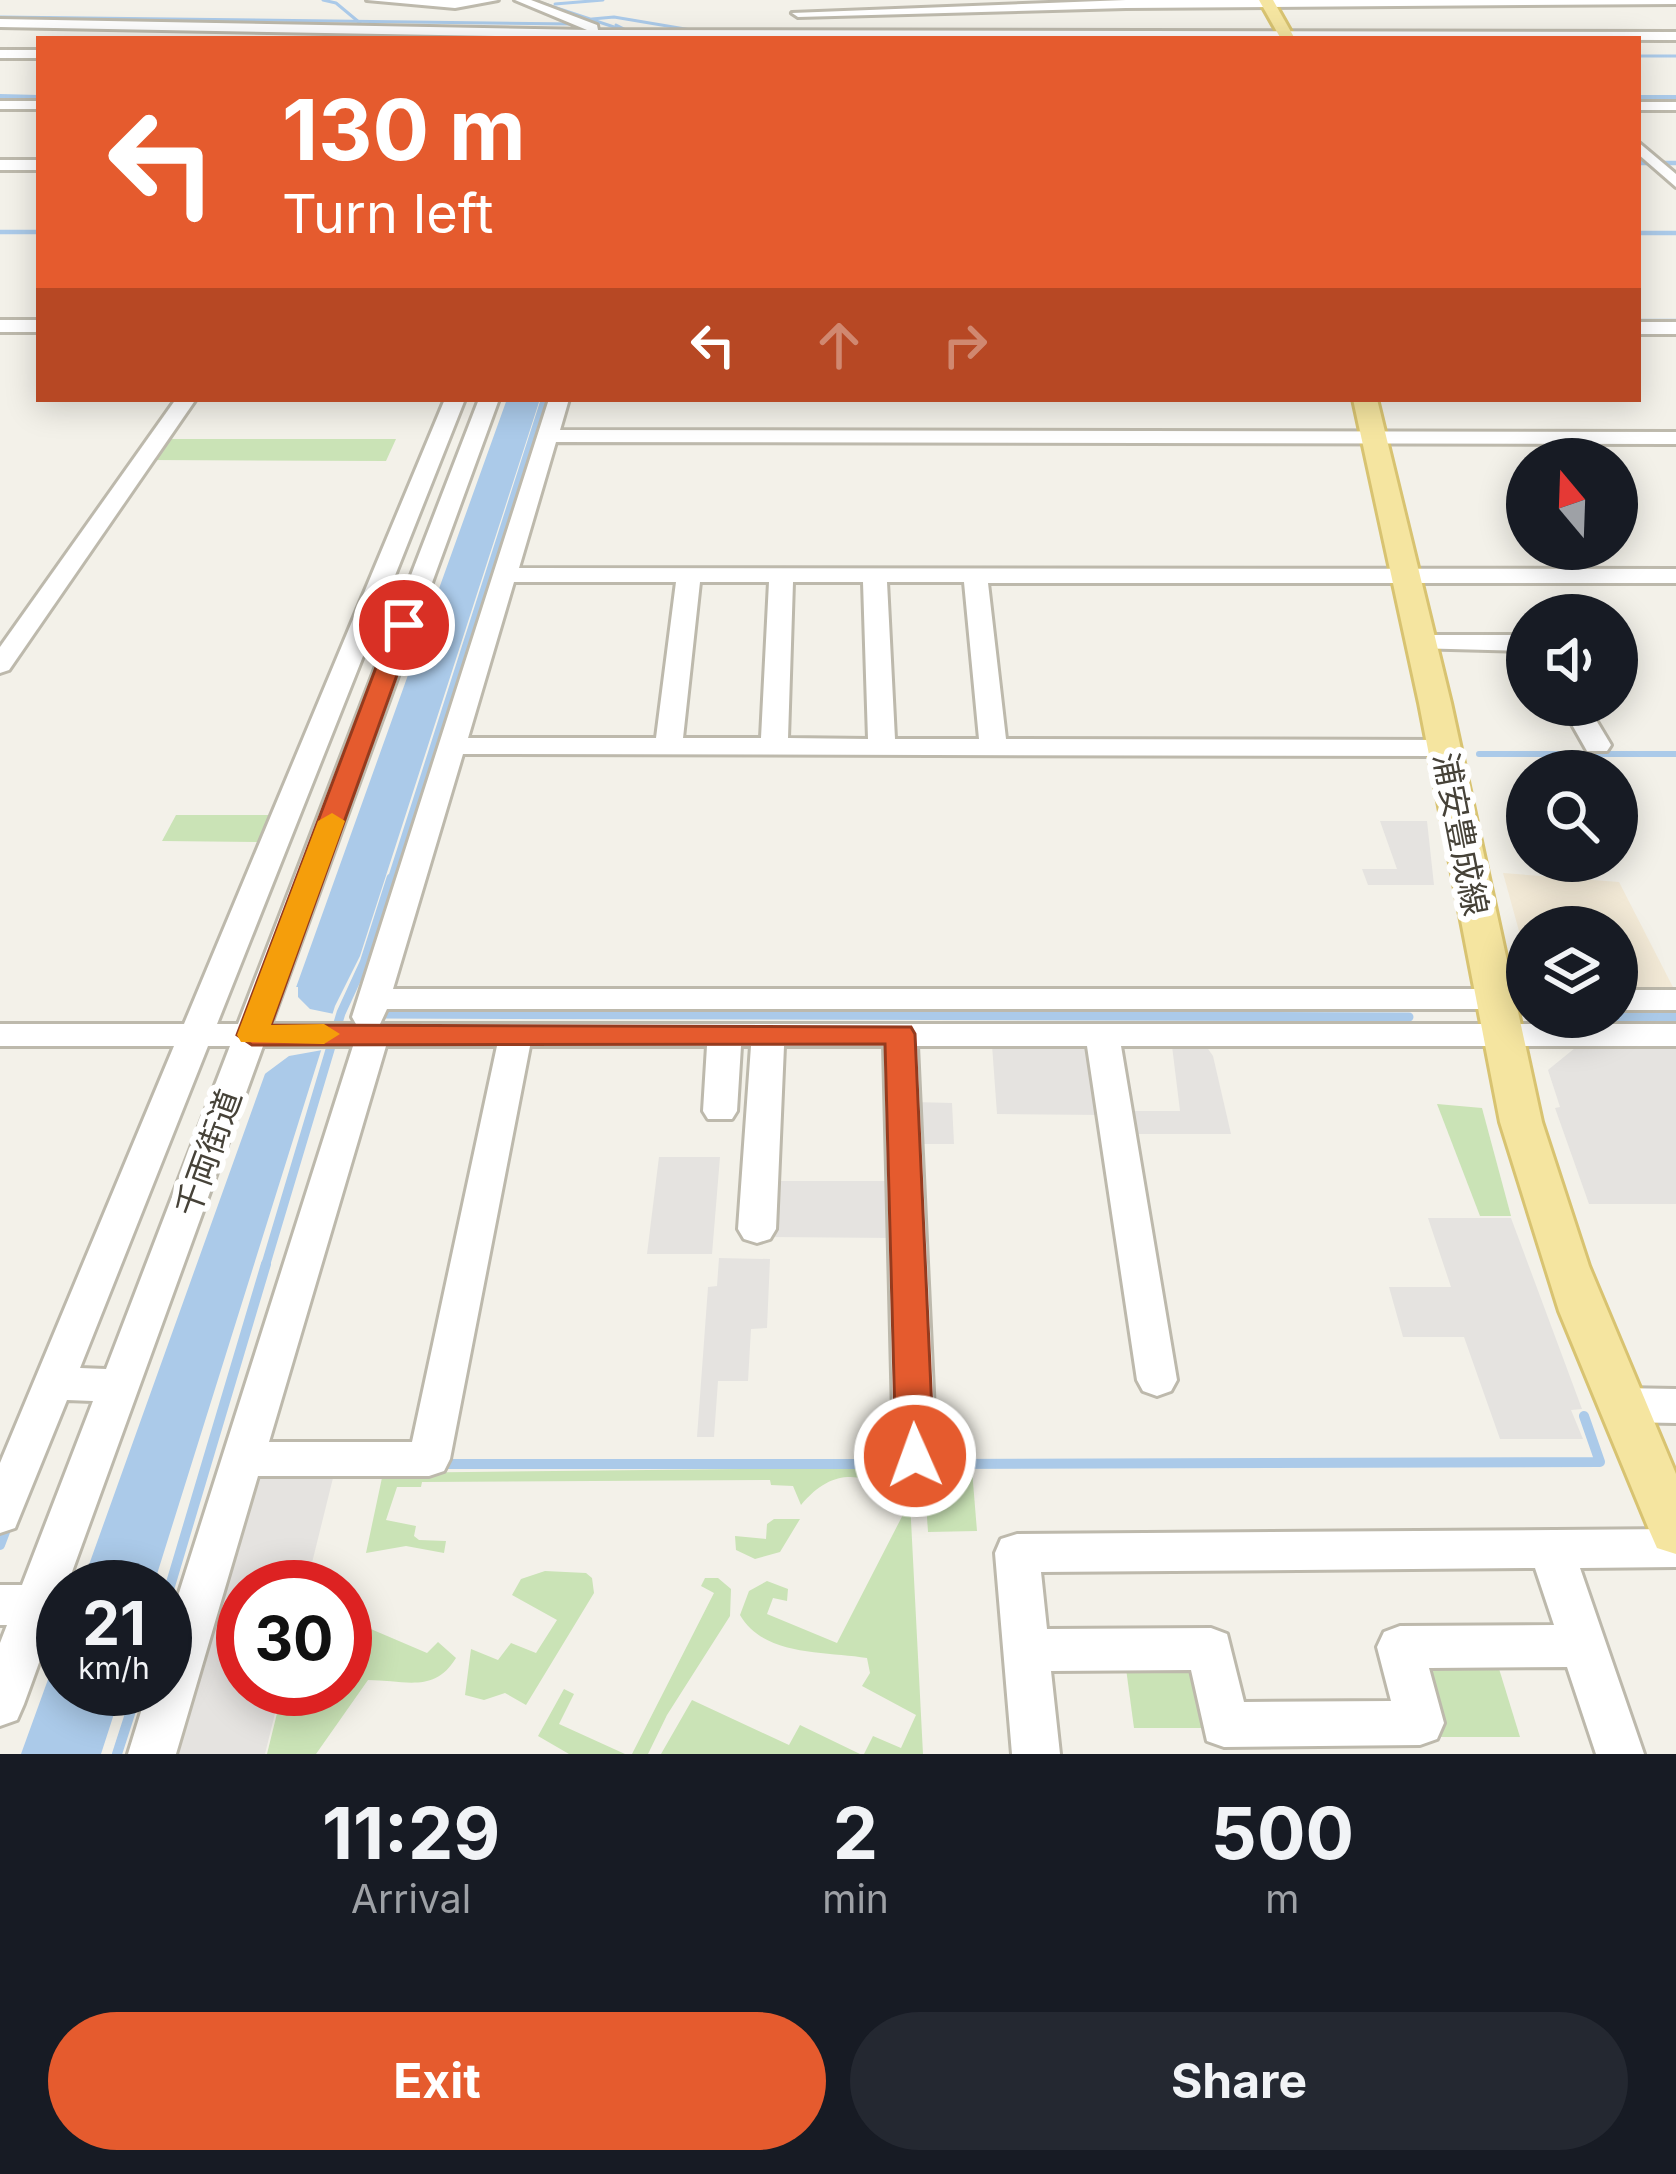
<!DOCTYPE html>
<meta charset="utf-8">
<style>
body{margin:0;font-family:Inter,"Noto Sans JP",sans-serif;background:#242831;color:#f1f3f6;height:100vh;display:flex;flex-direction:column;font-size:45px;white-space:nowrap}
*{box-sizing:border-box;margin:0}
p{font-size:39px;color:#9ea1a6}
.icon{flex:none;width:66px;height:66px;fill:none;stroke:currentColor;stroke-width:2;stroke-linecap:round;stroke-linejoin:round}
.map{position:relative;height:1754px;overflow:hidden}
.details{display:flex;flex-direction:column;background:#171b24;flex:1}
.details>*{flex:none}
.guide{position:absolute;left:36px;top:36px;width:1605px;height:366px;border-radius:0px;box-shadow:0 6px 30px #0003;background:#e55b2e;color:#fff;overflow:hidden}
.needle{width:78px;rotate:341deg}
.controls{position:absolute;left:1506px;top:438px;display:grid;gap:24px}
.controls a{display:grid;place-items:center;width:132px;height:132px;border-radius:50%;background:#171b24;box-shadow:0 6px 30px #0003;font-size:60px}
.speed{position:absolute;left:36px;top:1560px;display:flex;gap:24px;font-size:60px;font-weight:700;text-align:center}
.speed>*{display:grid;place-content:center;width:156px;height:156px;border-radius:50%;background:#171b24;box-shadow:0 6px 30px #0003;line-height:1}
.speed small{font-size:30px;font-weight:400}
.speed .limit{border:18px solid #d22;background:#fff;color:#111}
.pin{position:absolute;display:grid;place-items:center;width:102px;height:102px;color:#fff;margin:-51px;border:6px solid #fff;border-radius:50%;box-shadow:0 3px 12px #0007}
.me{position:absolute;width:132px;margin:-66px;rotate:358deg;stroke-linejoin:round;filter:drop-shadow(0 0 9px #0008)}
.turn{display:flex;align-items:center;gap:42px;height:252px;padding:0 48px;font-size:54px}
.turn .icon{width:156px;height:156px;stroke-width:2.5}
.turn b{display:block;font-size:84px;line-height:102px}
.lanes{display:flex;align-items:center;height:114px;padding:0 48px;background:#0003;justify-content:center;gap:60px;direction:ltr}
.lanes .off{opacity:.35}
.eta{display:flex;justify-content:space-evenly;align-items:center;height:204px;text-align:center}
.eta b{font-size:72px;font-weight:700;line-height:84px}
.action{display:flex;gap:24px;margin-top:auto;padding:24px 48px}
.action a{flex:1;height:138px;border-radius:72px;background:#e55b2e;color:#fff;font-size:48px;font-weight:700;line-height:138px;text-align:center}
.action a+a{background:#242831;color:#f1f3f6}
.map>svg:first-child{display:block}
.commercial{fill:#f2e9d6}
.green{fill:#cae3b6}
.parking{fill:#e5e3e0}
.water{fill:#abcae9}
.pier{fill:#f3f1e9}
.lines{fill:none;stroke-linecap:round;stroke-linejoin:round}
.stream-far4{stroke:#abcae9;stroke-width:3}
.stream-far3{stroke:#abcae9;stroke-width:4.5}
.stream-far2{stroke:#abcae9;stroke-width:6}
.stream-far1{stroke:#abcae9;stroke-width:9}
.stream{stroke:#abcae9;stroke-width:10}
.river{fill:#abcae9;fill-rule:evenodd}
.minor-casing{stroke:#bdb9ac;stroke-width:6}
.major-casing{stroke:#d8c371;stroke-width:6}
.minor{fill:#fff;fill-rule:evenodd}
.major{fill:#f5e5a0;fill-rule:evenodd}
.route{fill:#e55b2e;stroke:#953b1e;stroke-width:3}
.slow{fill:#f59e0b}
.labels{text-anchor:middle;stroke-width:12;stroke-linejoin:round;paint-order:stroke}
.street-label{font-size:33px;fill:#464238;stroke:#fff}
</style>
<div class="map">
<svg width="1676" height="1754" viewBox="0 0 1676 1754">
<rect width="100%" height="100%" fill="#f3f1e9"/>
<polygon class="commercial" points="1503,873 1619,882 1676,993 1617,993 1617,927 1527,927 1527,960"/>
<g class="green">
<polygon points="165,439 396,439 386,461 150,460"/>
<polygon points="176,815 275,815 263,842 162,841"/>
<polygon points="1437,1104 1482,1108 1511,1216 1480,1216"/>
<path d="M 908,1467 L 909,1497 C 866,1475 836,1463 801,1505 L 793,1486 L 771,1485 L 770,1480 L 422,1482 L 421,1487 L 397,1487 L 386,1520 L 416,1526 L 414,1536 L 419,1540 L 446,1541 L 444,1553 L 406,1546 L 366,1553 L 383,1473 Z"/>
<polygon points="972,1470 977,1531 928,1532 924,1471"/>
<path d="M 910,1501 L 923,1754 L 864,1754 L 873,1736 L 901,1748 L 916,1715 L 862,1686 L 870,1673 L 867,1658 C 826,1651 764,1657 740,1615 L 749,1591 L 767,1581 L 788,1589 L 787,1601 L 773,1598 L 767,1614 L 837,1643 Z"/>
<polygon points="774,1519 800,1519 780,1552 755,1559 736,1550 735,1536 766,1539 767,1524"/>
<polygon points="545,1571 586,1573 592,1578 594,1593 526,1705 505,1693 484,1700 465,1695 471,1649 498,1660 511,1643 536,1653 557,1620 512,1595 521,1579"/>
<polygon points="705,1578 718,1578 731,1589 730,1616 667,1715 648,1754 632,1754 714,1593 701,1586"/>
<path d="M 345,1618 L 427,1653 L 438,1642 L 456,1658 C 434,1694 404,1680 368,1680 L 316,1754 L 267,1754 L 283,1689 L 345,1689 Z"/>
<polygon points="1496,1659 1520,1737 1436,1737 1418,1669"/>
<polygon points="1125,1661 1192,1666 1209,1728 1134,1728"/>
<polygon points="564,1689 574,1694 559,1724 625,1754 569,1754 538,1736"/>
<polygon points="692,1700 789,1745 800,1725 860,1754 661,1754"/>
</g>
<g class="parking">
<polygon points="1380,821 1427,821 1434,885 1368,885 1362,869 1397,869"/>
<polygon points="992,1045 1095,1047 1104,1115 997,1114"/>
<polygon points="1172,1046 1206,1046 1213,1056 1231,1134 1129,1134 1125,1111 1180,1111"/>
<polygon points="1575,1048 1676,1048 1676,1204 1589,1204 1555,1108 1560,1107 1548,1070"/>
<polygon points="914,1102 952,1103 954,1144 915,1144"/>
<polygon points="659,1157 720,1157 712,1254 647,1254"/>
<polygon points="775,1181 893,1181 894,1238 772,1237"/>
<polygon points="1428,1218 1511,1218 1582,1409 1571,1410 1583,1439 1500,1439 1464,1337 1403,1337 1389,1287 1451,1287"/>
<polygon points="719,1258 770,1259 767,1328 751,1329 748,1381 718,1381 714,1437 697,1437 708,1287 717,1286"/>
<polygon points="334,1474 306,1587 243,1587 243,1689 281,1689 265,1754 172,1754 253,1475"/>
</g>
<g class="water">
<polygon points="507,399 540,399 360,956 335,1006 153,1587 81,1587"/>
<polygon points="63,1638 63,1689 122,1689 101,1754 21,1754"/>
</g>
<polygon class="pier" points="293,987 298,987 298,997 310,1009 339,1015 328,1049 289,1056 258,1079"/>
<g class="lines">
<g class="stream-far4">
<polyline points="323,0 336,3 360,23"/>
<polyline points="533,0 617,28"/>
<polyline points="555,4 603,0"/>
<polyline points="0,17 574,24"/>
<polyline points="592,19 614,17 697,31"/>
<polyline points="616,25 644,39"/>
<polyline points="1638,56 1676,56"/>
</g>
<g class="stream-far3">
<polyline points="1638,163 1676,163"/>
<polyline points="0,232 39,232"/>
<polyline points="1638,233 1676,233"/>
<polyline points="0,320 39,320"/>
<polyline points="1638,321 1676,321"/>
</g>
<g class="stream-far2">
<polyline points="1479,754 1676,754"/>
<polyline points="390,881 544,399"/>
</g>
<g class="stream-far1">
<polyline points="379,1014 1409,1017"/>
<polyline points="1598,1017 1676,1017"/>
<polyline points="265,1267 341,1013 364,963 391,878"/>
</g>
<g class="stream">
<polyline points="446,1464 907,1464"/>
<polyline points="922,1464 1600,1462 1584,1416"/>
<polyline points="0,1545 8,1524"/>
<polyline points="165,1603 266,1264"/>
<polyline points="117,1754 138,1689"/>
</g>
<g class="river">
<polygon points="0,94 39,95 39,107 0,106"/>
<rect x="1638" y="95" width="38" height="12"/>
</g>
<g class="minor-casing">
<g id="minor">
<polygon points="367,0 498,0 455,8"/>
<polygon points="515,0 531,0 597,25 598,30 1676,32 1676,40 654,39 0,27 0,19 587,30"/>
<polygon points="1126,0 1676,0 1676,4 1126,8 798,17 792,13"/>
<rect x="0" y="50" width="39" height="8"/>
<rect x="0" y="101" width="39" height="8"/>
<rect x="1638" y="102" width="38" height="8"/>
<polygon points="1638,142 1676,174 1676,187 1638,154"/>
<rect x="0" y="160" width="39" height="10"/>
<rect x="0" y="320" width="39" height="12"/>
<rect x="1638" y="322" width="38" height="12"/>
<polygon points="176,399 196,399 9,670 0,673 0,647"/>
<path d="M 445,399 L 465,399 L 217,1024 L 238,1024 L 479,399 L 499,399 L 271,1024 L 356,1024 L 352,1017 L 549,399 L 569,399 L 560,430 L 1676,432 L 1676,444 L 556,442 L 519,568 L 1676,569 L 1676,583 L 988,583 L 1006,739 L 1444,740 L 1458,748 L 1444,756 L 463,754 L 393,989 L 1527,989 L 1527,1009 L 387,1009 L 380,1024 L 1676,1024 L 1676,1046 L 1121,1046 L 1177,1380 L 1171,1391 L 1157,1396 L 1143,1391 L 1137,1380 L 1087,1046 L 917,1046 L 936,1456 L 930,1468 L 915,1473 L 900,1468 L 894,1456 L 884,1046 L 784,1046 L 776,1229 L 770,1239 L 757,1243 L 744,1239 L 738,1229 L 751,1046 L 741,1046 L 737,1111 L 732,1119 L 708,1119 L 703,1111 L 707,1046 L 530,1046 L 450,1459 L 444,1471 L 429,1476 L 258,1476 L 176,1754 L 128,1754 L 148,1689 L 165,1689 L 165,1637 L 353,1046 L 263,1046 L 24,1704 L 17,1720 L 0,1726 L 0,1643 L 7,1625 L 0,1625 L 0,1585 L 22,1585 L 93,1401 L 67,1400 L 15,1528 L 0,1533 L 0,1463 L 174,1046 L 0,1046 L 0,1024 L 184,1024 ZM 514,582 L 676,582 L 656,738 L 468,738 ZM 700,582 L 769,582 L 761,738 L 683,738 ZM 793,582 L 863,582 L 868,739 L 788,738 ZM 887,582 L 964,582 L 979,739 L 895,739 ZM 208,1046 L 230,1046 L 106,1369 L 80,1368 ZM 386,1046 L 497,1046 L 412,1442 L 269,1442 Z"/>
<polygon points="1422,635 1527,635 1527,651 1413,648 1409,643"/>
<polygon points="1561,705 1587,705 1611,745 1607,751 1587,751"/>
<rect x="1617" y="990" width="59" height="20"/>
<polygon points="1621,1388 1676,1389 1676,1423 1621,1422 1606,1417 1600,1405 1606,1393"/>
<path d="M 1676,1529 L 1676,1567 L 1580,1568 L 1644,1754 L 1596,1754 L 1567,1667 L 1429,1668 L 1444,1723 L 1437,1739 L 1420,1745 L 1224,1747 L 1207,1741 L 1191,1670 L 1051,1671 L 1060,1754 L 1012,1754 L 995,1553 L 1001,1539 L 1017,1534 ZM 1535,1568 L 1554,1625 L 1400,1626 L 1384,1632 L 1377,1647 L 1391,1701 L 1244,1702 L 1227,1634 L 1211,1628 L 1047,1629 L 1041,1572 Z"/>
</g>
</g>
<g class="major-casing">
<g id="major">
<polygon points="1259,0 1273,0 1295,39 1281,39"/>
<polygon points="1353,399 1377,399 1451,703 1542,1122 1589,1266 1676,1474 1676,1554 1657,1548 1650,1532 1559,1311 1500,1122 1419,703"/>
</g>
</g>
<use href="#minor" class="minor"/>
<use href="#major" class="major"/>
</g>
<polygon class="route" points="404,618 415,625 271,1025 911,1027 915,1034 934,1456 928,1467 915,1471 901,1467 896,1456 885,1044 252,1045 237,1035 392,625"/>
<polygon class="slow" points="332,813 345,821 271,1025 324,1024 340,1034 324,1044 241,1042 237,1035 318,821"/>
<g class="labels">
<g class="street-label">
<text transform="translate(1461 834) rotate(79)" y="12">浦安豊成線</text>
<text transform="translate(208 1153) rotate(-70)" y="12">千両街道</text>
</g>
</g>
</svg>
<div class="controls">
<a><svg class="needle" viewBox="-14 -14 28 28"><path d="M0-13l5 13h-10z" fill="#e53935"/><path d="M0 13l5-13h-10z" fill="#9ea1a6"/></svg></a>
<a><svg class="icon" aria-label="sound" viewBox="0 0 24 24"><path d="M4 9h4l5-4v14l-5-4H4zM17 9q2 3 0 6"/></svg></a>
<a><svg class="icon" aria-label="search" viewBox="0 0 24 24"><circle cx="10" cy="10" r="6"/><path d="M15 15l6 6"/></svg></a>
<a><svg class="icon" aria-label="layers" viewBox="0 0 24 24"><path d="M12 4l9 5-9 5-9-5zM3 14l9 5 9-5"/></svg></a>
</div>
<div class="speed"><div>21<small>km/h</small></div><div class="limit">30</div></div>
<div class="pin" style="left:404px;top:625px;background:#d93025"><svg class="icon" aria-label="arrive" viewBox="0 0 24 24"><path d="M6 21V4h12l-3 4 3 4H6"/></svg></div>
<svg class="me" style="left:915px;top:1456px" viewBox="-20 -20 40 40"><circle r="17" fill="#e55b2e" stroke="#fff" stroke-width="3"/><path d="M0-11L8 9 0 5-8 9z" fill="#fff"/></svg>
<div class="guide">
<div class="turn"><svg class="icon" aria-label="left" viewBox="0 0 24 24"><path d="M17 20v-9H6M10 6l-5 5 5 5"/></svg><div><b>130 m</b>Turn left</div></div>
<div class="lanes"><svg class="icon" aria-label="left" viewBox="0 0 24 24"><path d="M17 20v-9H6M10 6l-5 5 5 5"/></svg><svg class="icon off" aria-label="ahead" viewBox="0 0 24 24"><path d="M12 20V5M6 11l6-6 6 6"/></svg><svg class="icon off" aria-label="right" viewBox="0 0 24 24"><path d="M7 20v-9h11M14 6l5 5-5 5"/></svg></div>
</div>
</div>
<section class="details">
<div class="eta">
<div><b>11:29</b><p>Arrival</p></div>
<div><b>2</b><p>min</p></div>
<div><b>500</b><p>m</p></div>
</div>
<div class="action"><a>Exit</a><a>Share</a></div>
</section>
